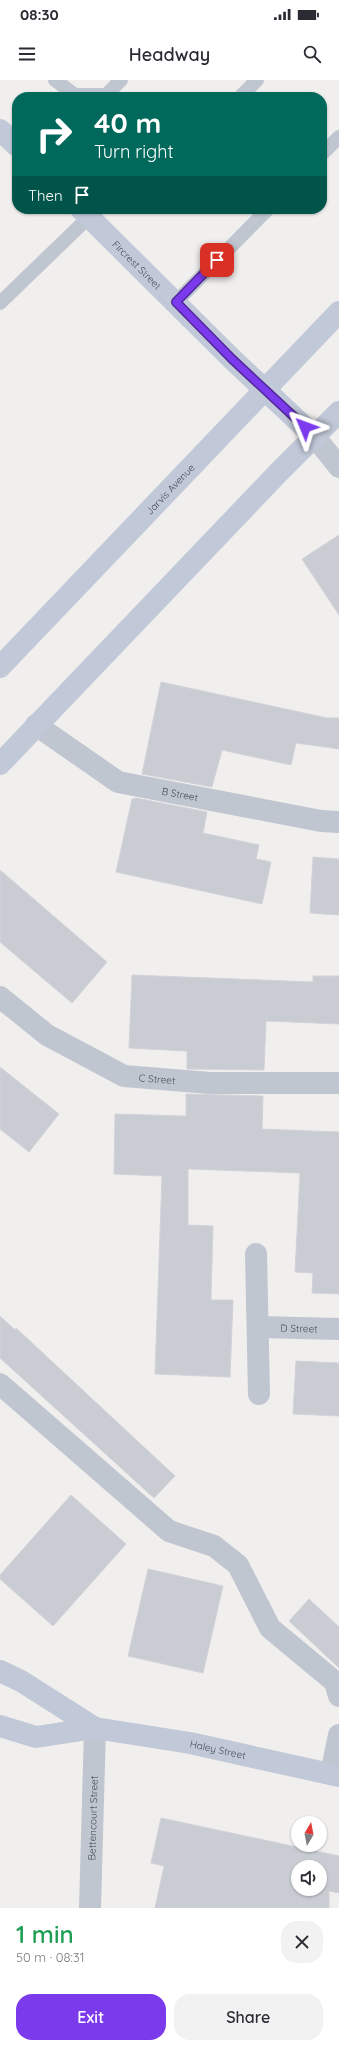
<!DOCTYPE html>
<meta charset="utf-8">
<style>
body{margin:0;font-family:Quicksand,sans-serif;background:#f2f2f3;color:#2b2b33;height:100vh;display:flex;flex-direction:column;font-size:15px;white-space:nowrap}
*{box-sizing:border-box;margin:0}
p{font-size:13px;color:#7c7c81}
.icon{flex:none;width:22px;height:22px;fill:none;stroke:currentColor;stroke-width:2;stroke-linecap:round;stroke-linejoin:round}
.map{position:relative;height:1828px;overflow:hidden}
.drawer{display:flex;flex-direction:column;background:#fff;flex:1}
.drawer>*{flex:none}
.hud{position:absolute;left:12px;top:12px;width:315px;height:122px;border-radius:16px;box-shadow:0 1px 3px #0004;background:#00695c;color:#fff;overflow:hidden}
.needle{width:26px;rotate:10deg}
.buttons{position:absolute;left:291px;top:1736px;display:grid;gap:8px}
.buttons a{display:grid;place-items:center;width:36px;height:36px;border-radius:50%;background:#fff;box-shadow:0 1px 3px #0004;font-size:20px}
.pin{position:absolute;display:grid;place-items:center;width:34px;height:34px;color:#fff;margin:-17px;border-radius:8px;box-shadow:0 2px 6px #0006}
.me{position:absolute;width:44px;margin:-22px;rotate:314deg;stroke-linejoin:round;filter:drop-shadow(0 0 3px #0008)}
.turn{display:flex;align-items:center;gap:14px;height:84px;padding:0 16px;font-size:18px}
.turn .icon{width:52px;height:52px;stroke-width:2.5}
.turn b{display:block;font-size:28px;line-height:34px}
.then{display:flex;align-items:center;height:38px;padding:0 16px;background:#0003;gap:8px;font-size:15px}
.round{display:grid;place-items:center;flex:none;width:42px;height:42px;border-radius:16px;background:#f2f2f3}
.head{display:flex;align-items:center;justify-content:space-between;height:68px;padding:0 16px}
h1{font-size:24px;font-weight:600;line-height:30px;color:#1e9e55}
.button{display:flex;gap:8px;margin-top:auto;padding:8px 16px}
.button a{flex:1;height:46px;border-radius:16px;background:#7c3aed;color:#fff;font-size:16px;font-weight:600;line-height:46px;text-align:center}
.button a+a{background:#f2f2f3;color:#2b2b33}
.status{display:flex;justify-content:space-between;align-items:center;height:28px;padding:0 20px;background:#fff;direction:ltr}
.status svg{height:11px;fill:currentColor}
header{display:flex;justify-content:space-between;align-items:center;height:52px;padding:0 16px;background:#fff;font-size:18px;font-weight:600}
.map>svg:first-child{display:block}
.building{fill:#caccd4;stroke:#d2d3d9;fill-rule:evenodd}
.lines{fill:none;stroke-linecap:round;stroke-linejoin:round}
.lane{stroke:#bfc6d0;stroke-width:14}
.street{stroke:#bfc6d0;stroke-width:22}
.secondary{stroke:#c1c8d7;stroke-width:22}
.route-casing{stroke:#51269a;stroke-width:10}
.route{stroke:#7c3aed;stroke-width:7}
.labels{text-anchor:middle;stroke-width:3;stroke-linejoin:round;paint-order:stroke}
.street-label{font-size:10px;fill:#464e5b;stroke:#fff}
</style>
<div class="status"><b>08:30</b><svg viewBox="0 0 49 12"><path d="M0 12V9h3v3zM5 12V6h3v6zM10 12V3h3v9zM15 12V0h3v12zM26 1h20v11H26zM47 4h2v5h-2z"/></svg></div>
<header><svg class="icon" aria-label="menu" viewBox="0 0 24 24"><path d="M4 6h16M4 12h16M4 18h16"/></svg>Headway<svg class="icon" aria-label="search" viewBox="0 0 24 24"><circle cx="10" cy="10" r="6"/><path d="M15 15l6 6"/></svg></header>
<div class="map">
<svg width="339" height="1828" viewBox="0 0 339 1828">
<rect width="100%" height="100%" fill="#f1eeee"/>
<g class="building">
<polygon points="339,455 339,535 302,479"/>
<polygon points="161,602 327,638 339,638 339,669 296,663 291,685 222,670 212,707 142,694"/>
<polygon points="136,718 207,732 203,753 259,765 256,779 271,782 262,824 116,792 132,719"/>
<polygon points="313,777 339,779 339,835 310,833"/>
<polygon points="0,790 107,882 72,923 0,862"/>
<polygon points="132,895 313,902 313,896 339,896 339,944 266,941 264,990 187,989 187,971 129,968"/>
<polygon points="0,987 59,1034 29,1072 0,1049"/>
<polygon points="186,1014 263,1016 262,1049 339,1052 339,1214 312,1213 313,1193 295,1192 300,1093 188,1089 188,1145 213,1146 211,1220 233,1220 230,1297 155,1294 162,1096 114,1094 115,1034 186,1036"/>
<polygon points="0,1236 15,1250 16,1248 175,1396 154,1418 0,1278"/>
<polygon points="296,1281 339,1283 339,1336 293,1334"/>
<polygon points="71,1415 126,1464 53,1546 0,1499 0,1495"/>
<polygon points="148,1489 223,1506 203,1593 128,1576"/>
<polygon points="309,1519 339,1547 339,1588 289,1541"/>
<path d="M 161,1738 L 339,1776 L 339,1813 L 329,1811 L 329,1828 L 155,1828 L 164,1786 L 151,1783 ZM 298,1787 L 320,1787 L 320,1809 L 298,1809 Z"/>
</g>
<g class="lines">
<g class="lane">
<polyline points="55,0 75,15 106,15 121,0"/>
<polyline points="240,17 257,0"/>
<polyline points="322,74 339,57"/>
<polyline points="176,222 268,129"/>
<polyline points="0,223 89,137"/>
</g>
<g class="street">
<polyline points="315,357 339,387"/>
<path id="s1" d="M 36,645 L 118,702 L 321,741 L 339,742"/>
<path id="s2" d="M 0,917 L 47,955 L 124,996 L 210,1003 L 339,1003"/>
<polyline points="256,1174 259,1314"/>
<path id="s3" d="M 258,1247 L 339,1249"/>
<polyline points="0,1304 169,1451 214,1466 238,1485 270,1548 335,1602 339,1616"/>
<polyline points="331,1694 339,1655"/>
<path id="s4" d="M 90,1828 L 95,1648"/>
</g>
<g class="secondary">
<polyline points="0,50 17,66"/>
<path id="s5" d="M 81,129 L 232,279 L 315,357"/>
<path id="s6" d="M 0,587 L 339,232"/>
<polyline points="0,684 278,393 339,332"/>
<polyline points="0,1591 21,1601 95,1648"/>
<path id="s7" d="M 0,1646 L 36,1657 L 95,1648 L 190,1663 L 339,1696"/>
</g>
</g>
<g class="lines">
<g class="route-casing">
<polyline id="route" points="217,180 176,222 232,279 305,347"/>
</g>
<use href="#route" class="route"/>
</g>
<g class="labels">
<g class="street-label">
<text dy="4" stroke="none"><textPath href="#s5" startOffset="79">Fircrest Street</textPath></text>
<text dy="4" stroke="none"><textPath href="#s6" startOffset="246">Jarvis Avenue</textPath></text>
<text dy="4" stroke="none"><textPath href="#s1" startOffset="163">B Street</textPath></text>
<text dy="4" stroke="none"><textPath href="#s2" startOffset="181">C Street</textPath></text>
<text dy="4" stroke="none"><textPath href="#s3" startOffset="41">D Street</textPath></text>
<text dy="4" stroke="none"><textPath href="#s7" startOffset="222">Haley Street</textPath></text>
<text dy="4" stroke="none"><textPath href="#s4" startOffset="90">Bettencourt Street</textPath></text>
</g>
</g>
</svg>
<div class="buttons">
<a><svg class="needle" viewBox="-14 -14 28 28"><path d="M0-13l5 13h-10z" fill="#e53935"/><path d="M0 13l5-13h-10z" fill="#7c7c81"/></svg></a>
<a><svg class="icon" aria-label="sound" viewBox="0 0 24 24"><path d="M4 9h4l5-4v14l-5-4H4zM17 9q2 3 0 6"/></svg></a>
</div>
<div class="pin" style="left:217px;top:180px;background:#d93025"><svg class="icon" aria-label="arrive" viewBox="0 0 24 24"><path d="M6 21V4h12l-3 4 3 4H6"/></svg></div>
<svg class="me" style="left:305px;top:347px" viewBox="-20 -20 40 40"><path d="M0-17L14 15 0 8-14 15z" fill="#7c3aed" stroke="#fff" stroke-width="4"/></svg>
<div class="hud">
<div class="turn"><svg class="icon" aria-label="right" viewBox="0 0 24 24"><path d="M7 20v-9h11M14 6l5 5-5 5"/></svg><div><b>40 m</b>Turn right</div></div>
<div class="then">Then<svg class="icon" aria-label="arrive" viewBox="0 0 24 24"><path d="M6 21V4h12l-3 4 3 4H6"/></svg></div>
</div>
</div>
<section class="drawer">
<div class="head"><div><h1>1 min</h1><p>50 m · 08:31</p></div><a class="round"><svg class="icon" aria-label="close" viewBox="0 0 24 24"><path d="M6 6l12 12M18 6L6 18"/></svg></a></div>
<div class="button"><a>Exit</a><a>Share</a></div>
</section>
